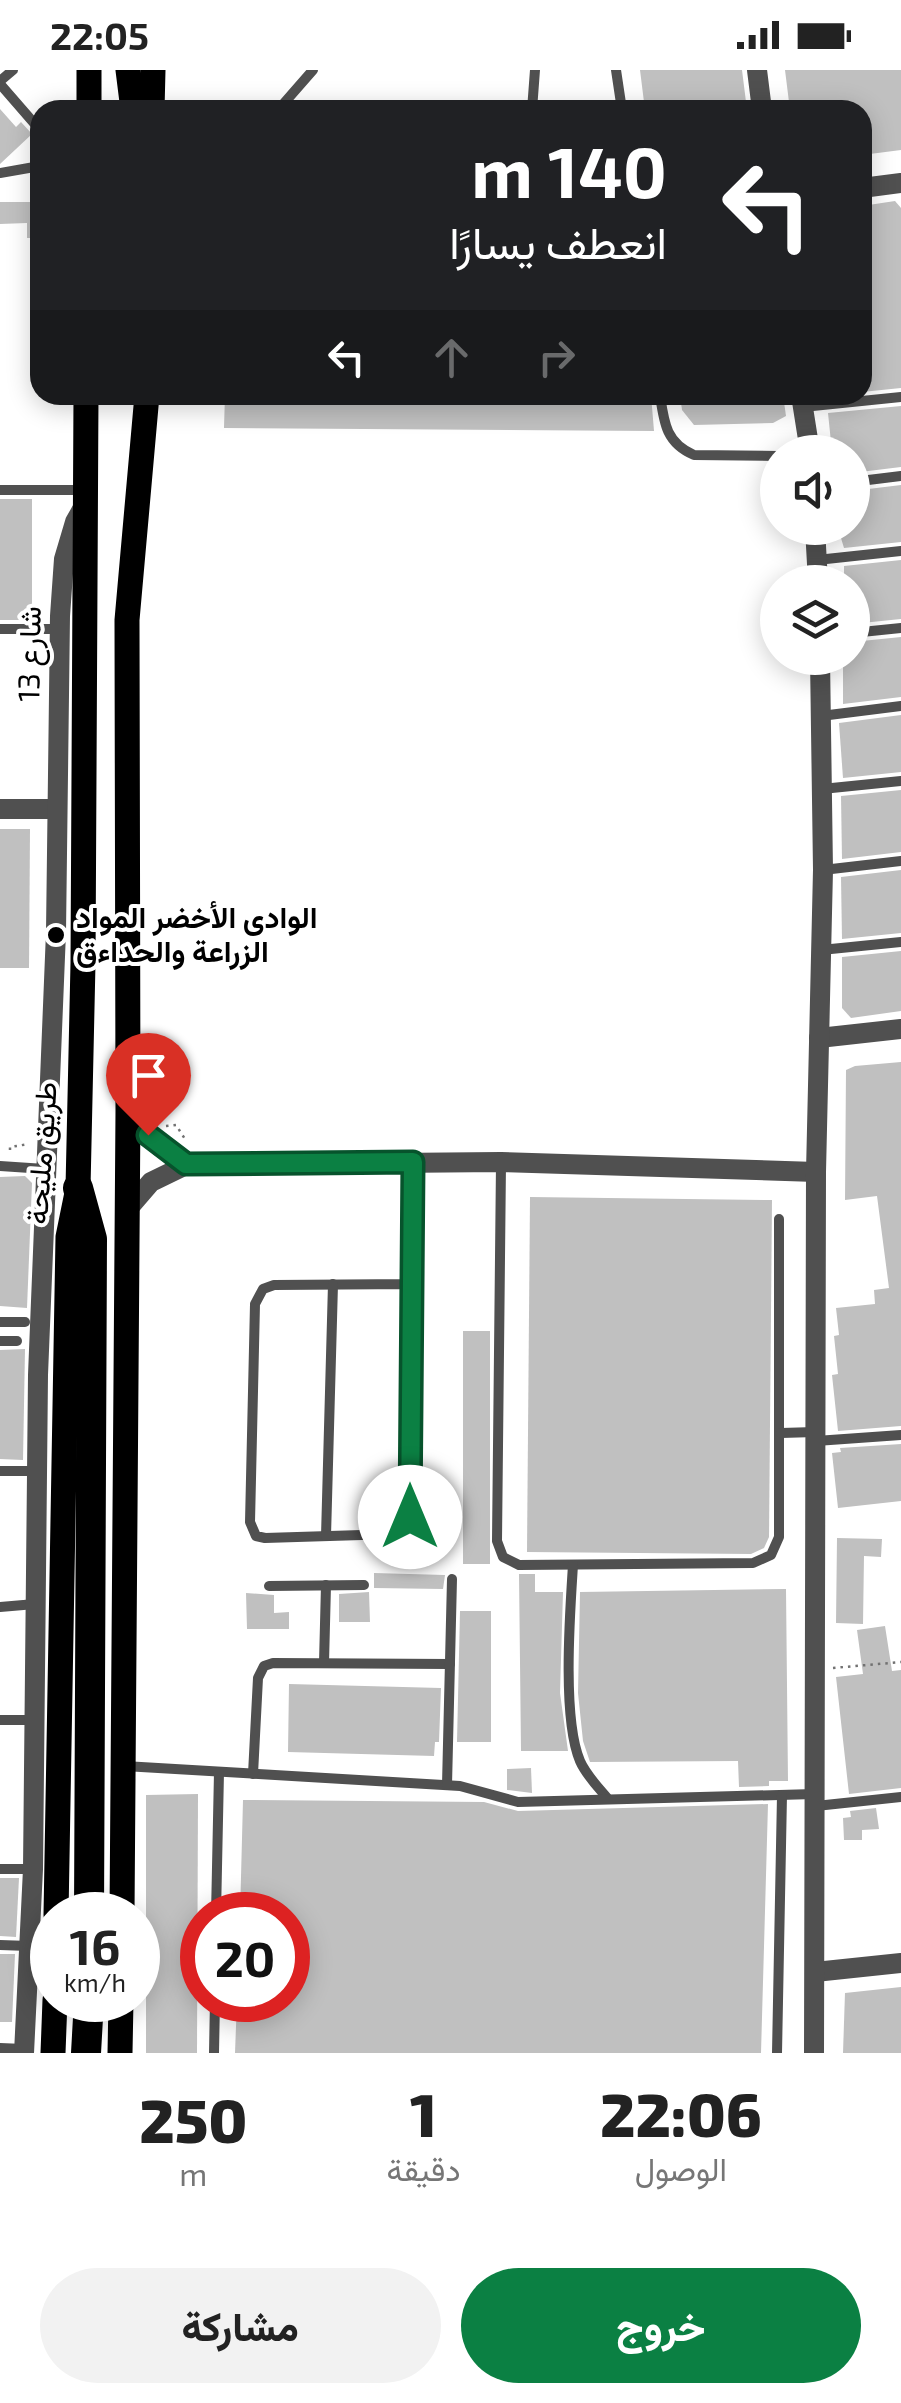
<!DOCTYPE html>
<html lang="ar">
<meta charset="utf-8">
<style>
body{margin:0;font-family:"Exo 2",Vazirmatn,sans-serif;background:#f2f2f2;color:#222;direction:rtl;height:100vh;display:flex;flex-direction:column;font-size:38px;white-space:nowrap}
*{box-sizing:border-box;margin:0}
p{font-size:32px;color:#767676}
.icon{flex:none;width:55px;height:55px;fill:none;stroke:currentColor;stroke-width:2;stroke-linecap:round;stroke-linejoin:round}
.map{position:relative;height:1983px;overflow:hidden;direction:ltr}
.panel{display:flex;flex-direction:column;background:#fff;flex:1}
.panel>*{flex:none}
.banner{position:absolute;left:30px;top:30px;width:842px;height:305px;border-radius:30px;box-shadow:0 5px 25px #0003;direction:rtl;background:#202124;color:#fff;overflow:hidden}
.buttons{position:absolute;left:760px;top:365px;display:grid;gap:20px}
.buttons a{display:grid;place-items:center;width:110px;height:110px;border-radius:50%;background:#fff;box-shadow:0 5px 25px #0003;font-size:50px}
.speed{position:absolute;left:30px;top:1822px;display:flex;gap:20px;font-size:50px;font-weight:700;text-align:center}
.speed>*{display:grid;place-content:center;width:130px;height:130px;border-radius:50%;background:#fff;box-shadow:0 5px 25px #0003;line-height:1}
.speed small{font-size:25px;font-weight:400}
.speed .limit{border:15px solid #d22;background:#fff;color:#111}
.pin{position:absolute;display:grid;place-items:center;width:85px;height:85px;color:#fff;margin:-102px -42px;border-radius:50% 50% 50% 0;rotate:-45deg;box-shadow:0 0 10px #0007}
.pin .icon{rotate:45deg}
.me{position:absolute;width:110px;margin:-55px;rotate:0deg;stroke-linejoin:round;filter:drop-shadow(0 0 8px #0008)}
.turn{display:flex;align-items:center;gap:35px;height:210px;padding:0 40px;font-size:45px}
.turn .icon{width:130px;height:130px;stroke-width:2.5}
.turn b{display:block;font-size:70px;line-height:85px}
.lanes{display:flex;align-items:center;height:95px;padding:0 40px;background:#0003;justify-content:center;gap:50px;direction:ltr}
.lanes .off{opacity:.35}
.eta{display:flex;justify-content:space-evenly;align-items:center;height:170px;text-align:center}
.eta b{font-size:60px;font-weight:800;line-height:70px}
.action{display:flex;gap:20px;margin-top:auto;padding:20px 40px}
.action a{flex:1;height:115px;border-radius:60px;background:#0b8043;color:#fff;font-size:40px;font-weight:800;line-height:115px;text-align:center}
.action a+a{background:#f2f2f2;color:#222}
.status{display:flex;justify-content:space-between;align-items:center;height:70px;padding:0 50px;background:#fff;direction:ltr}
.status svg{height:28px;fill:currentColor}
.map>svg:first-child{display:block}
.building{fill:#c0c0c0}
.lines{fill:none;stroke-linecap:round;stroke-linejoin:round}
.path{stroke:#727272;stroke-width:2.5;stroke-dasharray:2.5 5;stroke-linecap:butt}
.lane{stroke:#505050;stroke-width:10}
.street{stroke:#505050;stroke-width:20}
.primary{stroke:#000;stroke-width:25}
.highway{stroke:#000;stroke-width:30}
.route-casing{stroke:#07532c;stroke-width:25}
.route{stroke:#0b8043;stroke-width:18}
.poi-dot{fill:#000;stroke:#fff;stroke-width:4}
.labels{text-anchor:middle;stroke-width:8;stroke-linejoin:round;paint-order:stroke}
.street-label{font-size:30px;fill:#000;stroke:#fff}
.poi-label{font-size:30px;font-weight:bold;fill:#000;stroke:#fff;text-anchor:start}
</style>
<div class="status"><b>22:05</b><svg viewBox="0 0 49 12"><path d="M0 12V9h3v3zM5 12V6h3v6zM10 12V3h3v9zM15 12V0h3v12zM26 1h20v11H26zM47 4h2v5h-2z"/></svg></div>
<div class="map">
<svg width="901" height="1983" viewBox="0 0 901 1983">
<rect width="100%" height="100%" fill="#fff"/>
<g class="building">
<polygon points="640,0 742,0 747,40 645,40"/>
<polygon points="785,0 901,0 901,80 862,85 862,40 790,40"/>
<polygon points="0,39 16,57 21,52 32,64 0,94"/>
<polygon points="895,131 901,138 901,318 862,322 862,136"/>
<polygon points="0,132 40,132 40,168 27,168 27,153 0,154"/>
<polygon points="225,325 651,325 654,361 224,358"/>
<polygon points="680,325 783,325 786,346 773,353 694,355 682,340"/>
<polygon points="901,336 901,397 852,403 852,382 832,382 828,343"/>
<polygon points="901,415 901,472 844,478 838,458 852,458 852,421"/>
<rect x="0" y="429" width="32" height="121"/>
<polygon points="901,490 901,549 852,554 852,512 844,512 844,496"/>
<polygon points="901,567 901,627 843,634 843,588 852,588 852,572"/>
<polygon points="901,645 901,702 843,708 839,653"/>
<polygon points="901,720 901,782 842,789 841,726"/>
<polygon points="0,759 30,759 29,898 0,898"/>
<polygon points="901,800 901,863 842,869 841,807"/>
<polygon points="901,881 901,941 851,948 842,938 842,887"/>
<polygon points="901,992 901,1356 838,1361 832,1305 838,1304 834,1266 839,1265 836,1238 875,1234 874,1220 889,1218 877,1126 845,1130 846,1000 855,996"/>
<polygon points="25,1106 32,1113 27,1238 0,1236 0,1107"/>
<polygon points="530,1127 772,1130 769,1467 764,1478 751,1484 527,1482"/>
<rect x="463" y="1261" width="27" height="233"/>
<polygon points="25,1279 23,1390 0,1389 0,1280"/>
<polygon points="901,1374 901,1431 838,1438 832,1383 841,1382 840,1378"/>
<polygon points="837,1468 882,1469 881,1487 864,1486 863,1554 836,1553"/>
<polygon points="374,1503 445,1505 443,1519 374,1518"/>
<polygon points="519,1504 535,1504 535,1522 563,1522 560,1623 568,1681 521,1681"/>
<polygon points="786,1519 788,1711 769,1711 769,1716 739,1717 738,1691 590,1692 583,1671 578,1623 580,1522"/>
<polygon points="369,1522 370,1552 339,1552 339,1524"/>
<polygon points="246,1523 274,1525 274,1543 289,1542 289,1559 247,1559"/>
<polygon points="460,1541 491,1541 491,1672 457,1672"/>
<polygon points="885,1556 892,1601 901,1600 901,1718 849,1724 836,1607 863,1604 857,1560"/>
<polygon points="289,1614 441,1618 439,1672 435,1672 434,1686 288,1682"/>
<polygon points="531,1698 532,1723 507,1720 507,1699"/>
<polygon points="198,1724 197,1983 146,1983 146,1725"/>
<polygon points="243,1730 484,1732 518,1741 768,1734 761,1983 235,1983 237,1930 288,1930 288,1845 240,1845"/>
<polygon points="876,1738 879,1759 862,1760 862,1770 844,1770 843,1748 851,1747 850,1741"/>
<polygon points="0,1808 19,1808 16,1867 0,1866"/>
<polygon points="0,1884 15,1884 12,1952 0,1952"/>
<polygon points="901,1917 901,1983 843,1983 845,1923"/>
</g>
<g class="lines">
<g class="path">
<polyline points="166,1056 176,1055 185,1069"/>
<polyline points="10,1080 10,1077 29,1074"/>
<polyline points="833,1598 901,1592"/>
</g>
<g class="lane">
<polyline points="616,0 622,40"/>
<polyline points="0,11 13,0"/>
<polyline points="0,14 40,60"/>
<polyline points="278,40 313,0"/>
<polyline points="532,40 535,0"/>
<polyline points="0,103 40,96"/>
<path d="M 660,325 C 664,353 666,373 694,385 L 778,386"/>
<polyline points="803,337 901,327"/>
<polyline points="852,412 901,406"/>
<polyline points="0,420 84,420"/>
<polyline points="817,490 901,481"/>
<polyline points="0,559 59,559"/>
<polyline points="852,563 901,558"/>
<polyline points="821,646 901,636"/>
<polyline points="822,719 901,711"/>
<polyline points="823,800 901,791"/>
<polyline points="821,880 901,872"/>
<polyline points="501,1093 497,1471 503,1487 519,1495 753,1493 771,1485 779,1467 779,1149"/>
<polyline points="0,1096 45,1099"/>
<polyline points="412,1214 274,1215 263,1219 255,1234 250,1452 256,1466 265,1468 394,1464 404,1458 410,1447 413,1093"/>
<polyline points="0,1252 25,1252"/>
<polyline points="0,1271 17,1271"/>
<polyline points="781,1363 815,1362"/>
<polyline points="816,1371 901,1365"/>
<polyline points="0,1401 37,1401"/>
<polyline points="326,1466 333,1214"/>
<path d="M 573,1495 C 570,1542 562,1649 580,1691 C 586,1705 598,1717 608,1729"/>
<polyline points="269,1516 364,1515"/>
<polyline points="0,1537 35,1534"/>
<polyline points="324,1593 326,1515"/>
<polyline points="0,1650 34,1650"/>
<polyline points="124,1696 460,1716 518,1732 814,1724"/>
<polyline points="253,1704 258,1608 264,1596 273,1593 450,1594"/>
<polyline points="447,1715 452,1509"/>
<polyline points="816,1736 901,1727"/>
<polyline points="0,1799 32,1799"/>
<polyline points="216,1845 219,1702"/>
<polyline points="0,1875 29,1876"/>
<polyline points="0,1978 24,1979"/>
<polyline points="214,1983 215,1930"/>
<polyline points="777,1983 782,1725"/>
</g>
<g class="street">
<polyline points="757,0 762,40"/>
<polyline points="862,118 901,113"/>
<polyline points="801,325 810,382"/>
<polyline points="815,458 818,512"/>
<polyline points="0,739 56,739"/>
<polyline points="819,968 901,959"/>
<polyline points="128,1040 159,1076 186,1095"/>
<polyline points="126,1141 151,1112 186,1095 501,1092 816,1102"/>
<polyline points="815,1902 901,1893"/>
<polyline points="24,1983 33,1799 38,1305 56,862 60,546 64,489 75,452 84,436"/>
<polyline points="814,1983 816,1102 823,800 820,588"/>
</g>
<g class="primary">
<polyline points="128,0 133,40"/>
<polyline points="89,40 89,0"/>
<polyline points="152,40 153,0"/>
<polyline points="56,1845 68,1167 78,1118 83,893 86,325"/>
<polyline points="122,1845 128,1040 127,550 147,325"/>
<polyline points="53,1983 55,1930"/>
<polyline points="120,1983 121,1930"/>
</g>
<g class="highway">
<polyline points="78,1118 92,1169 89,1845"/>
<polyline points="86,1983 89,1930"/>
</g>
</g>
<g class="lines">
<g class="route-casing">
<polyline id="route" points="148,1065 186,1094 413,1092 410,1447"/>
</g>
<use href="#route" class="route"/>
</g>
<circle class="poi-dot" cx="56" cy="865" r="10"/>
<g class="labels">
<g class="street-label">
<text transform="translate(30 584) rotate(-89)" y="10">شارع 13</text>
<text transform="translate(42 1083) rotate(-86)" y="10">طريق مليحة</text>
</g>
<g class="poi-label">
<text x="76" y="858">الوادى الأخضر المواد<tspan x="76" dy="34">الزراعة والحداءق</tspan></text>
</g>
</g>
</svg>
<div class="buttons">
<a><svg class="icon" aria-label="sound" viewBox="0 0 24 24"><path d="M4 9h4l5-4v14l-5-4H4zM17 9q2 3 0 6"/></svg></a>
<a><svg class="icon" aria-label="layers" viewBox="0 0 24 24"><path d="M12 4l9 5-9 5-9-5zM3 14l9 5 9-5"/></svg></a>
</div>
<div class="speed"><div>16<small>km/h</small></div><div class="limit">20</div></div>
<div class="pin" style="left:148px;top:1065px;background:#d93025"><svg class="icon" aria-label="arrive" viewBox="0 0 24 24"><path d="M6 21V4h12l-3 4 3 4H6"/></svg></div>
<svg class="me" style="left:410px;top:1447px" viewBox="-20 -20 40 40"><circle r="19" fill="#fff"/><path d="M0-13L10 11 0 6-10 11z" fill="#0b8043"/></svg>
<div class="banner">
<div class="turn"><svg class="icon" aria-label="left" viewBox="0 0 24 24"><path d="M17 20v-9H6M10 6l-5 5 5 5"/></svg><div><b>140 m</b>انعطف يسارًا</div></div>
<div class="lanes"><svg class="icon" aria-label="left" viewBox="0 0 24 24"><path d="M17 20v-9H6M10 6l-5 5 5 5"/></svg><svg class="icon off" aria-label="ahead" viewBox="0 0 24 24"><path d="M12 20V5M6 11l6-6 6 6"/></svg><svg class="icon off" aria-label="right" viewBox="0 0 24 24"><path d="M7 20v-9h11M14 6l5 5-5 5"/></svg></div>
</div>
</div>
<section class="panel">
<div class="eta">
<div><b>22:06</b><p>الوصول</p></div>
<div><b>1</b><p>دقيقة</p></div>
<div><b>250</b><p>m</p></div>
</div>
<div class="action"><a>خروج</a><a>مشاركة</a></div>
</section>
